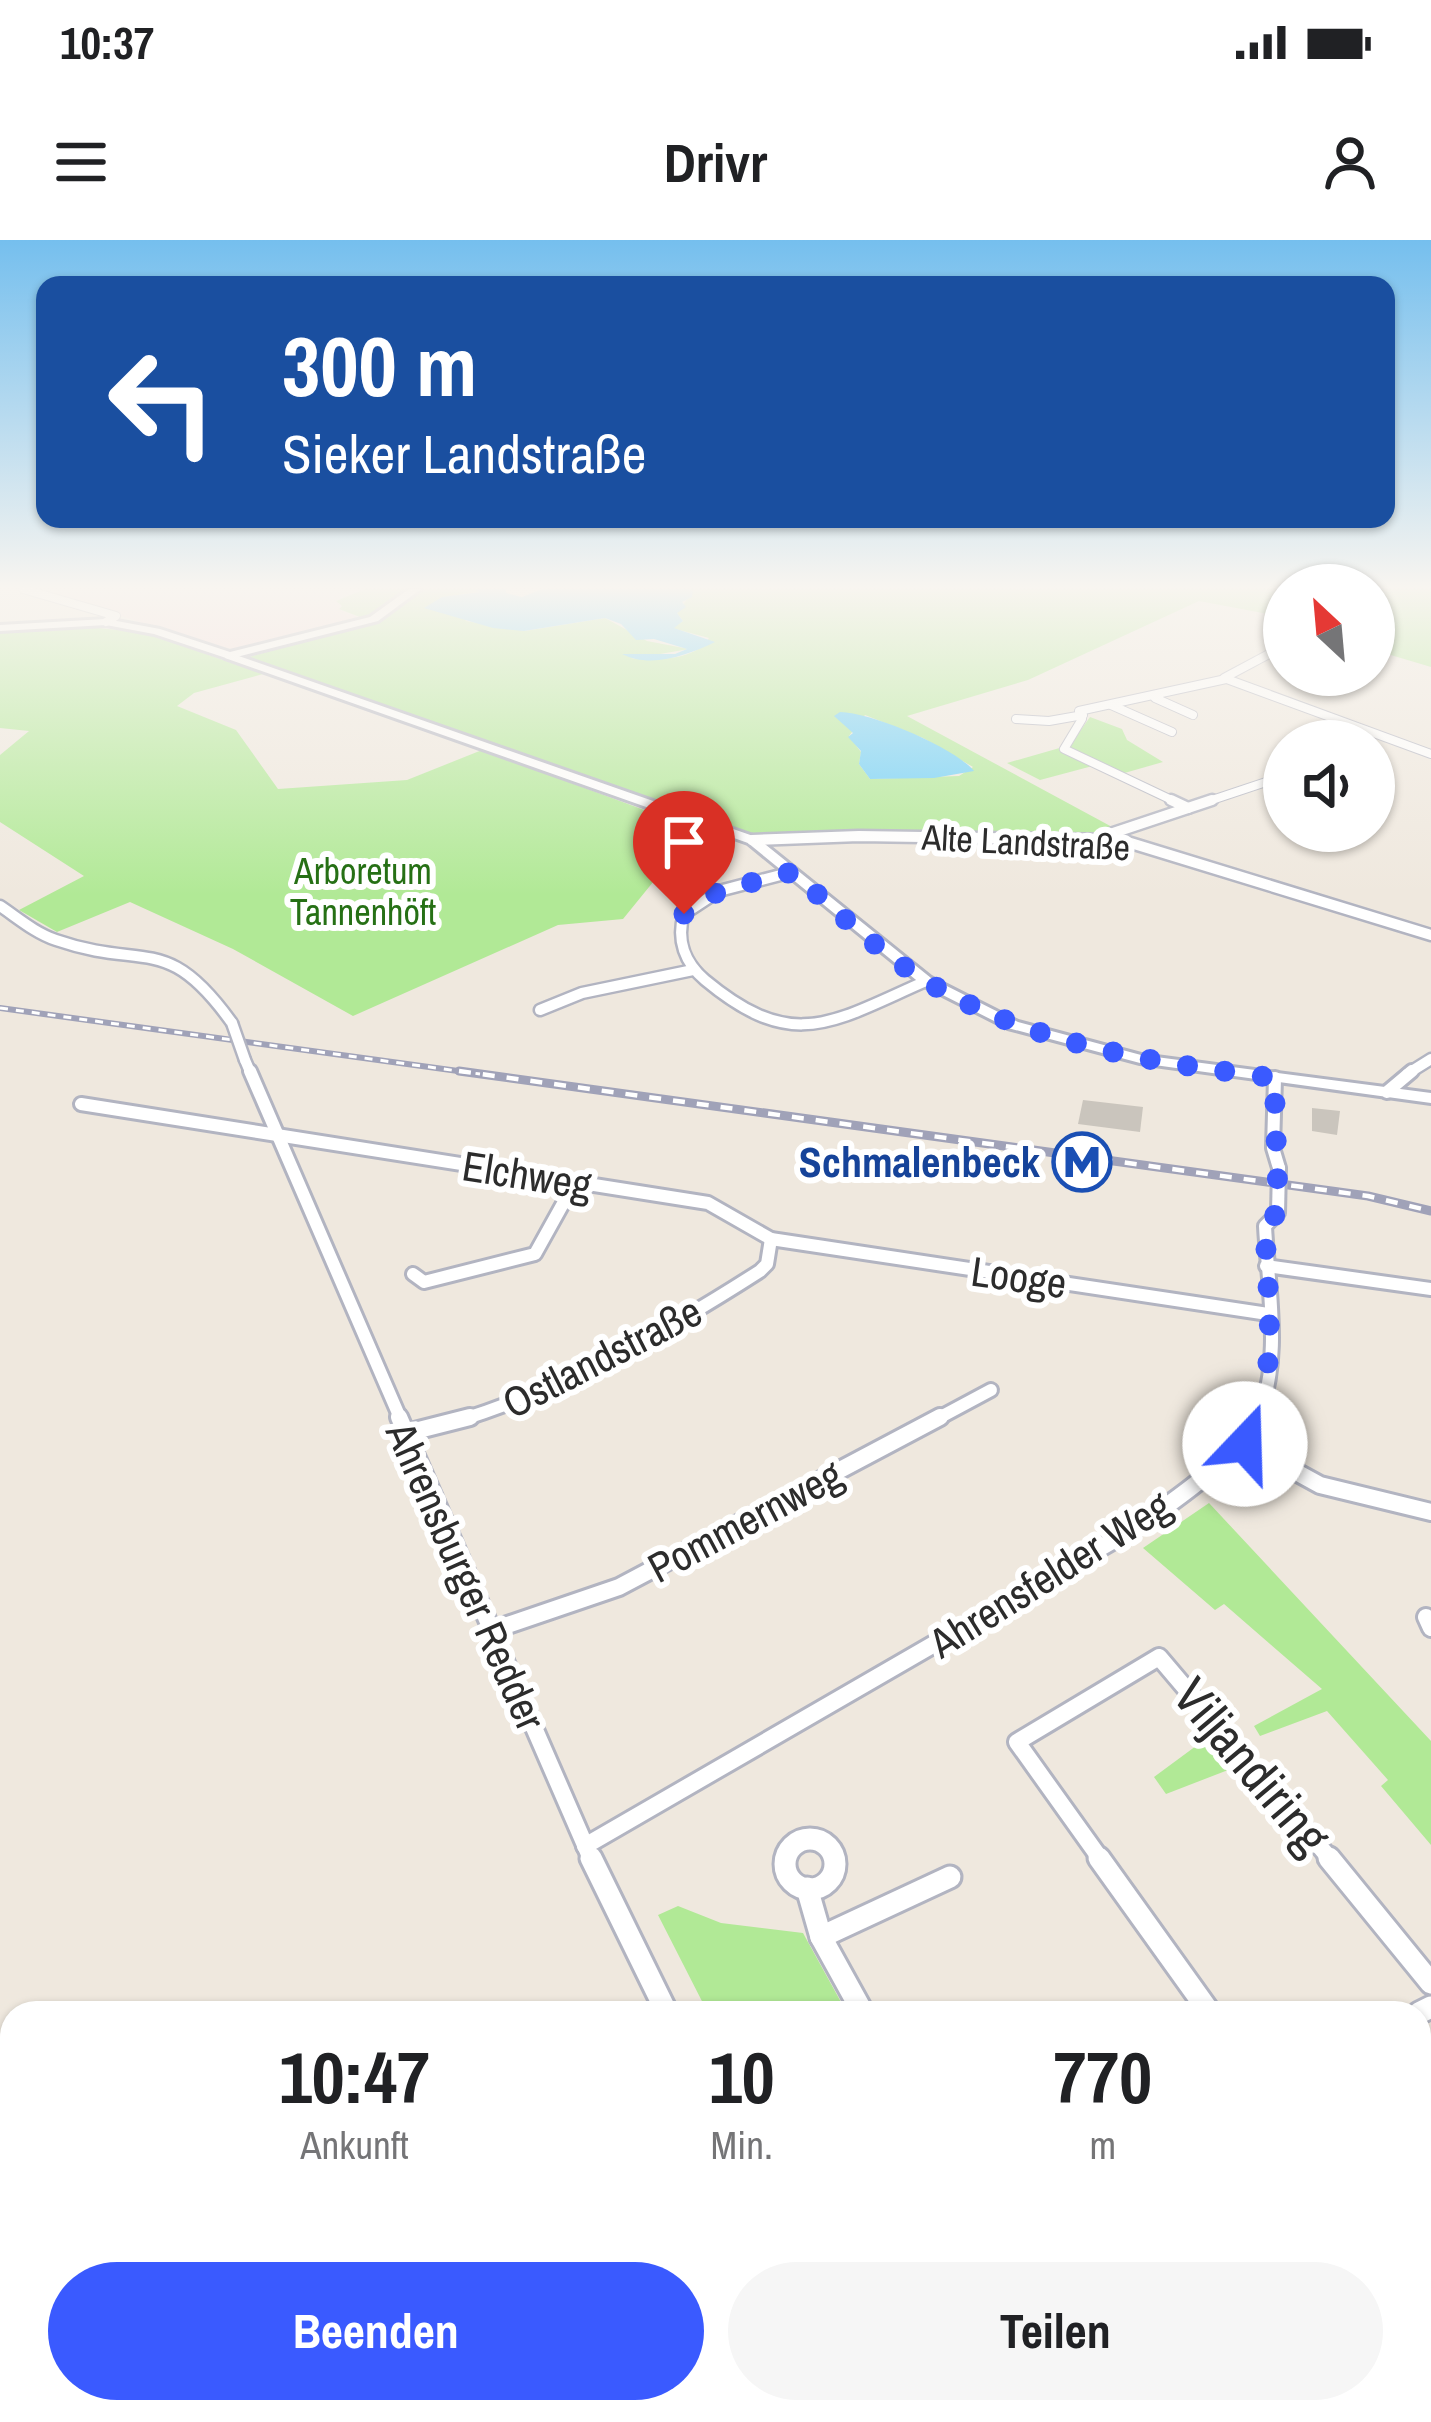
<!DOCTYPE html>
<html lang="de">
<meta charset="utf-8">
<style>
body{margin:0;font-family:"Archivo Narrow",sans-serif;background:#f6f6f6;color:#202124;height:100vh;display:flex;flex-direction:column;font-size:45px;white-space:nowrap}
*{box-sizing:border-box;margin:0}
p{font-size:39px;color:#757577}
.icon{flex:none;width:66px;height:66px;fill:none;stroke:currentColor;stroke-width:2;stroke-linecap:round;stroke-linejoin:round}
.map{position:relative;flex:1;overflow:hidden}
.details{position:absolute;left:0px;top:1761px;width:1431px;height:423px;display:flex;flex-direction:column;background:#fff;border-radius:36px 36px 0 0;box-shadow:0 3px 9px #0004}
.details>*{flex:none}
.hud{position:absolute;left:36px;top:36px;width:1359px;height:252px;border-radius:24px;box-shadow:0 3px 9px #0004;background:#1a4fa0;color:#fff;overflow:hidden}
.needle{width:78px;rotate:334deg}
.tools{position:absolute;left:1263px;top:324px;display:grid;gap:24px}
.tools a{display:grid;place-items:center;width:132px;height:132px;border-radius:50%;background:#fff;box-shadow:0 3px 9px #0004;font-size:60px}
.pin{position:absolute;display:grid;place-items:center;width:102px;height:102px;color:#fff;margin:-123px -51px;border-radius:50% 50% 50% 0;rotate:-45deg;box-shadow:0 0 12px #0007}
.pin .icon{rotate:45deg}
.me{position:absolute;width:132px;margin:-66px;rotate:21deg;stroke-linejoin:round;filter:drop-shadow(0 0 9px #0008)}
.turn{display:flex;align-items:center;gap:42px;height:252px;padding:0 48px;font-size:54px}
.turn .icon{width:156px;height:156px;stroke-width:2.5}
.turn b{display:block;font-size:84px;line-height:102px}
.eta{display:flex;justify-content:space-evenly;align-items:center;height:204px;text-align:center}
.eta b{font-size:72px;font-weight:800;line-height:84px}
.cta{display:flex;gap:24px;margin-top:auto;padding:24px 48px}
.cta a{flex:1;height:138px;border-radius:72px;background:#3a5aff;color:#fff;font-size:48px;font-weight:800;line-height:138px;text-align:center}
.cta a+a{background:#f6f6f6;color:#202124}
.status{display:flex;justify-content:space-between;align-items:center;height:84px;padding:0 60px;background:#fff;direction:ltr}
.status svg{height:33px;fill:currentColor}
header{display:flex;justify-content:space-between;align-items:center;height:156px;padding:0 48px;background:#fff;font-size:54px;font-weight:800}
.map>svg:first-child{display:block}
.medical{fill:#f6dbdb}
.green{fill:#b1e996;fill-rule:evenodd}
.water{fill:#6acff8}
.building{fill:#cac5bd}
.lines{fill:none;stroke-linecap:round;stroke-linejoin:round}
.minor-far4-casing{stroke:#b2b4c1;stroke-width:10}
.minor-far3-casing{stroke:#b2b4c1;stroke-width:15}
.minor-far2-casing{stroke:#b2b4c1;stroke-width:18}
.minor-far1-casing{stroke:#b2b4c1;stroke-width:22}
.minor-casing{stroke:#b2b4c1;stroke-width:27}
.tertiary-casing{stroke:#b2b4c1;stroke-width:6}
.secondary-casing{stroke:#b2b4c1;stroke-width:6}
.minor-far4{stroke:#fff;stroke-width:8}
.minor-far3{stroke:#fff;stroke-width:10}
.minor-far2{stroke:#fff;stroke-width:12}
.minor-far1{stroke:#fff;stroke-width:16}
.minor{stroke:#fff;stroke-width:21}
.tertiary{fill:#fff;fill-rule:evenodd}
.secondary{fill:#fff;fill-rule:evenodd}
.rail-far1-casing{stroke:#a0a2b8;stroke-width:6}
.rail-casing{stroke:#a0a2b8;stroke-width:9}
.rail-far1{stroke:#fff;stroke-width:3;stroke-dasharray:8;stroke-linecap:butt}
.rail{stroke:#fff;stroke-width:4.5;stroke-dasharray:12;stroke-linecap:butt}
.minor-bridge-far1-casing{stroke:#b2b4c1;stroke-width:15;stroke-linecap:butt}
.minor-bridge-casing{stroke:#b2b4c1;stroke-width:18;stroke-linecap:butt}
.minor-bridge-far1{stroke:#fff;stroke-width:10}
.minor-bridge{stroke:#fff;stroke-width:12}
.route{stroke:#3a5aff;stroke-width:21;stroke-dasharray:0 37.8}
.labels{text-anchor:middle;stroke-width:12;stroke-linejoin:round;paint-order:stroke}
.far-street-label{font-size:36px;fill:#2c2c2c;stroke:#fff}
.far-park-label{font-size:36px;fill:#267015;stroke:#fff}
.transit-label{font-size:42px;font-weight:bold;fill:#164399;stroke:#fff;text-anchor:end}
.street-label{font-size:42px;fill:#2c2c2c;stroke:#fff}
.near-street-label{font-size:51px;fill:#2c2c2c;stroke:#fff}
</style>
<div class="status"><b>10:37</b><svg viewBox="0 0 49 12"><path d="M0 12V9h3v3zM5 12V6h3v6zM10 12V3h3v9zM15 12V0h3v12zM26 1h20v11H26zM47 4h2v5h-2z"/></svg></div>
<header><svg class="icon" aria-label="menu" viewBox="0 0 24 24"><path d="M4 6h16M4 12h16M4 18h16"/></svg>Drivr<svg class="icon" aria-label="person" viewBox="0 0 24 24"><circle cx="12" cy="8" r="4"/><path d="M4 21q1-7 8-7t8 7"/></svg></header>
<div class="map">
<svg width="1431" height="2182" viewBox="0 0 1431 2182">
<rect width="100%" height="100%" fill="#efe8de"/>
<polygon class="medical" points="64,349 365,349 341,356 340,370 362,379 231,409 49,355"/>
<g class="green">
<path d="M 365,349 L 476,349 L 480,351 L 451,356 L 466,381 L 525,391 L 605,378 L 647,401 L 689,409 L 631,419 C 658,419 693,422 709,398 L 672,388 L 683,381 L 677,373 L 693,351 L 688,349 L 1284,349 L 1284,377 L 1199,361 L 1028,440 L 907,476 L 1114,588 L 1097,593 L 751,596 L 249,417 L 373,382 L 339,369 L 342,366 L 336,361 ZM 865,475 L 923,498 L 973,527 L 959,536 L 870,539 L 859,524 L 861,512 L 849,496 Z"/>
<polygon points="1374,349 1431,349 1431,427 1374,410"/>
<polygon points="71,385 146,393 263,434 194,453 177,466 236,490 278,549 407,540 482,510 712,595 684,604 623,679 558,685 353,776 233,709 130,662 57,692 19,670 84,636 0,582 0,515 29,491 0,488 0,392"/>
<polygon points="1090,477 1122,489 1127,500 1163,522 1121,534 1100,524 1040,540 1007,523 1070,505"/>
<polygon points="1209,1263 1431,1501 1431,1605 1381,1546 1388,1540 1327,1471 1260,1496 1254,1486 1322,1449 1224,1364 1215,1370 1143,1308"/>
<polygon points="1218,1497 1241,1525 1166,1554 1154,1537 1196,1506"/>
<polygon points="678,1666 721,1683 803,1693 847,1773 708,1773 658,1675"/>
<polygon points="0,2014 12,2028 12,2172 60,2172 70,2182 0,2182"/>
</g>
<g class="water">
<path d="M 474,349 L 506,349 L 506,353 L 522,357 L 542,349 L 688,349 L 693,351 L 692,357 L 682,362 L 686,367 L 677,373 L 683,381 L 674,388 L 715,402 C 688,415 651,429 622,414 L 675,414 L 687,409 L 654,399 L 636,400 L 621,384 L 605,378 L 524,391 L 493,388 L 424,368 L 442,357 L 480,352 Z"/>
<path d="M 840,472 C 874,473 955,508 974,531 L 934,538 L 870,539 L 859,524 L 861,511 L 848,497 L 853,493 L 834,476 Z"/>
</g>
<g class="building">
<polygon points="1083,860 1143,867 1140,892 1078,884"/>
<polygon points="1312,868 1340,871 1337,895 1312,891"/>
</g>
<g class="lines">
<g class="minor-far4-casing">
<g id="minor-far4">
<polyline points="23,349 116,376 106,382"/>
<polyline points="1284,406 1224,438 1431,514"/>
<polyline points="1155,458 1193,475"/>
<polyline points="1111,465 1172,492"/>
<polyline points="1016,479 1049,481 1083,475"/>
<polyline points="1178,563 1064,509 1082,479 1079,471 1226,439"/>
<polyline points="1203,563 1284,536"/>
</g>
</g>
<g class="minor-far3-casing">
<g id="minor-far3">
<polyline points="1171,560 1188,568"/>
<polyline points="1104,596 1212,560"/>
<polyline points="752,600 859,596 1121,600 1431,695"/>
<path d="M 792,632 L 719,651 L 684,674 C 676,700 685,723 705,740 C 794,814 832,782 926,741"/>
<path d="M 0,666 C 18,678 35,693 56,700 C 145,731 166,691 232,783"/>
<polyline points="540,770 582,753 693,730"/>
<polyline points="245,820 251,834"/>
<polyline points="1407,834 1431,819"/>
</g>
</g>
<g class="minor-far2-casing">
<g id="minor-far2">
<polyline points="250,831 401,1180"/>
<polyline points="1275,838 1273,908 1279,928"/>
<polyline points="1387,852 1412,831"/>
<polyline points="81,864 708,963 771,999 1268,1074"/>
<polyline points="1266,1026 1431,1049"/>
<polyline points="413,1034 424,1042 535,1014 575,942"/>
<path d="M 461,1180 C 569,1146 665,1092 760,1031 L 767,1024 L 771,999"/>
<polyline points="935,1180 991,1150"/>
<path d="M 1257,1180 C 1283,1121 1268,1048 1265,986 L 1278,973"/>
</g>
</g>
<g class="minor-far1-casing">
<g id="minor-far1">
<polyline points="399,1177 592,1621"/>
<polyline points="403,1194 470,1177"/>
<polyline points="1245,1204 1320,1245 1431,1272"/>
<polyline points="1426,1377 1431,1388"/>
<polyline points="490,1391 619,1347 940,1177"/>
<path d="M 585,1606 L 1138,1286 C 1184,1254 1228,1224 1259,1177"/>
<polyline points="1102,1621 1017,1502 1159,1417 1332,1621"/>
</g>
</g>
<g class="minor-casing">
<g id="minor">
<circle cx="810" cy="1624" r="25"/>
<polyline points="591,1618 667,1773"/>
<polyline points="1099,1618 1210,1773"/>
<polyline points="1329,1618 1431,1743"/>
<polyline points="807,1648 821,1697 863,1773"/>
<polyline points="821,1697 950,1637"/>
<polyline points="1419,1773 1431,1767"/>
<polyline points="1419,2028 1431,2022"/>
<polyline points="828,2172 832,2182"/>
<polyline points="1131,2182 1150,2172"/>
</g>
</g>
<g class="tertiary-casing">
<polygon id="tertiary" points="225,414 233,414 756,597 931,738 1018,782 1141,815 1431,853 1431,863 1140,823 1008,788 921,744 748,603 225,418"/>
</g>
<g class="secondary-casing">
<polygon id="secondary" points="409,349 421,349 378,381 229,419 154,394 106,385 0,391 0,385 106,379 160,389 230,412 370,377"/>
</g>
<use href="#minor-far4" class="minor-far4"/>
<use href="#minor-far3" class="minor-far3"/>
<use href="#minor-far2" class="minor-far2"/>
<use href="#minor-far1" class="minor-far1"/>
<use href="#minor" class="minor"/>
<use href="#tertiary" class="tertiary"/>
<use href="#secondary" class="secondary"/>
<g class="rail-far1-casing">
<polyline id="rail-far1" points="0,768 480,834"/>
</g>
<g class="rail-casing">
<polyline id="rail" points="459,831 1368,956 1431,971"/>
</g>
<use href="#rail-far1" class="rail-far1"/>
<use href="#rail" class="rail"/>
<g class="minor-bridge-far1-casing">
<polyline id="minor-bridge-far1" points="232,783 245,820"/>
</g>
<g class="minor-bridge-casing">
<polyline id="minor-bridge" points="1278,973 1279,928"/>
</g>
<use href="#minor-bridge-far1" class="minor-bridge-far1"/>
<use href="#minor-bridge" class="minor-bridge"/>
</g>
<linearGradient id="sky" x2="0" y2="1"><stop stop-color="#75bfee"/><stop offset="0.53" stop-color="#f8f5f0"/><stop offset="1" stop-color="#f8f5f0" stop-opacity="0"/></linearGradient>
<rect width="1431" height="655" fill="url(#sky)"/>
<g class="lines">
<path class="route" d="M 684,674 L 719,651 L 792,632 C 836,670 879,713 929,743 C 1036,806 1153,822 1275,838 C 1274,885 1279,927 1277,973 L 1265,986 C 1267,1059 1281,1139 1245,1204"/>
</g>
<defs>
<g id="metro-ring" transform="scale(3)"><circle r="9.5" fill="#fff" stroke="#1a4fb4" stroke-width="1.5"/><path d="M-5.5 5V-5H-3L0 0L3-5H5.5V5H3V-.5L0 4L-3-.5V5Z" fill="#1a4fb4"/></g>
</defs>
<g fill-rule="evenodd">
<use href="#metro-ring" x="1082" y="922"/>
</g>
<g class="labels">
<g class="far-street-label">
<text transform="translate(1026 602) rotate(3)" y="13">Alte Landstraße</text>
</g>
<g class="far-park-label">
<text x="363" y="644">Arboretum<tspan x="363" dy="41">Tannenhöft</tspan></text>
</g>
<g class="transit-label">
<text x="1040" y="937">Schmalenbeck</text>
</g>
<g class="street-label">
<text transform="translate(527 935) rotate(9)" y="15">Elchweg</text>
<text transform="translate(1019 1037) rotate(8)" y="15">Looge</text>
<text transform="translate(602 1117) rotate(-27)" y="15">Ostlandstraße</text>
<text transform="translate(745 1281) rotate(-28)" y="15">Pommernweg</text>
<text transform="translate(1050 1334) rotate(-32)" y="15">Ahrensfelder Weg</text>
<text transform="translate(466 1336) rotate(66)" y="15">Ahrensburger Redder</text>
</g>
<g class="near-street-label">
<text transform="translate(1252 1526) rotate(50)" y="18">Viljandiring</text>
</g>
</g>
</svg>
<div class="tools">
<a><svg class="needle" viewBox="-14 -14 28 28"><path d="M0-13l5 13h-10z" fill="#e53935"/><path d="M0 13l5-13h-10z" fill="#757577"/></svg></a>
<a><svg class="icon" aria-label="sound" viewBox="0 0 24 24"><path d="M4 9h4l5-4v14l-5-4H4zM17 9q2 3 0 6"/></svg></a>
</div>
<div class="pin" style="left:684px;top:674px;background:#d93025"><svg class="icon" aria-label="arrive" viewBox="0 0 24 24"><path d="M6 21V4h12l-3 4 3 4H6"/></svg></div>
<svg class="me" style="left:1245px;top:1204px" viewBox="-20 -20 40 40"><circle r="19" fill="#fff"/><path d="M0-13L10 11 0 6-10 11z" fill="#3a5aff"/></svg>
<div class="hud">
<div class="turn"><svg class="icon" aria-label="left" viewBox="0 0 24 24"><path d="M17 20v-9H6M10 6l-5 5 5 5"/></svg><div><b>300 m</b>Sieker Landstraße</div></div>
</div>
<section class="details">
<div class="eta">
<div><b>10:47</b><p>Ankunft</p></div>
<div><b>10</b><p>Min.</p></div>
<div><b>770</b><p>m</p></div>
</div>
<div class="cta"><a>Beenden</a><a>Teilen</a></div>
</section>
</div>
